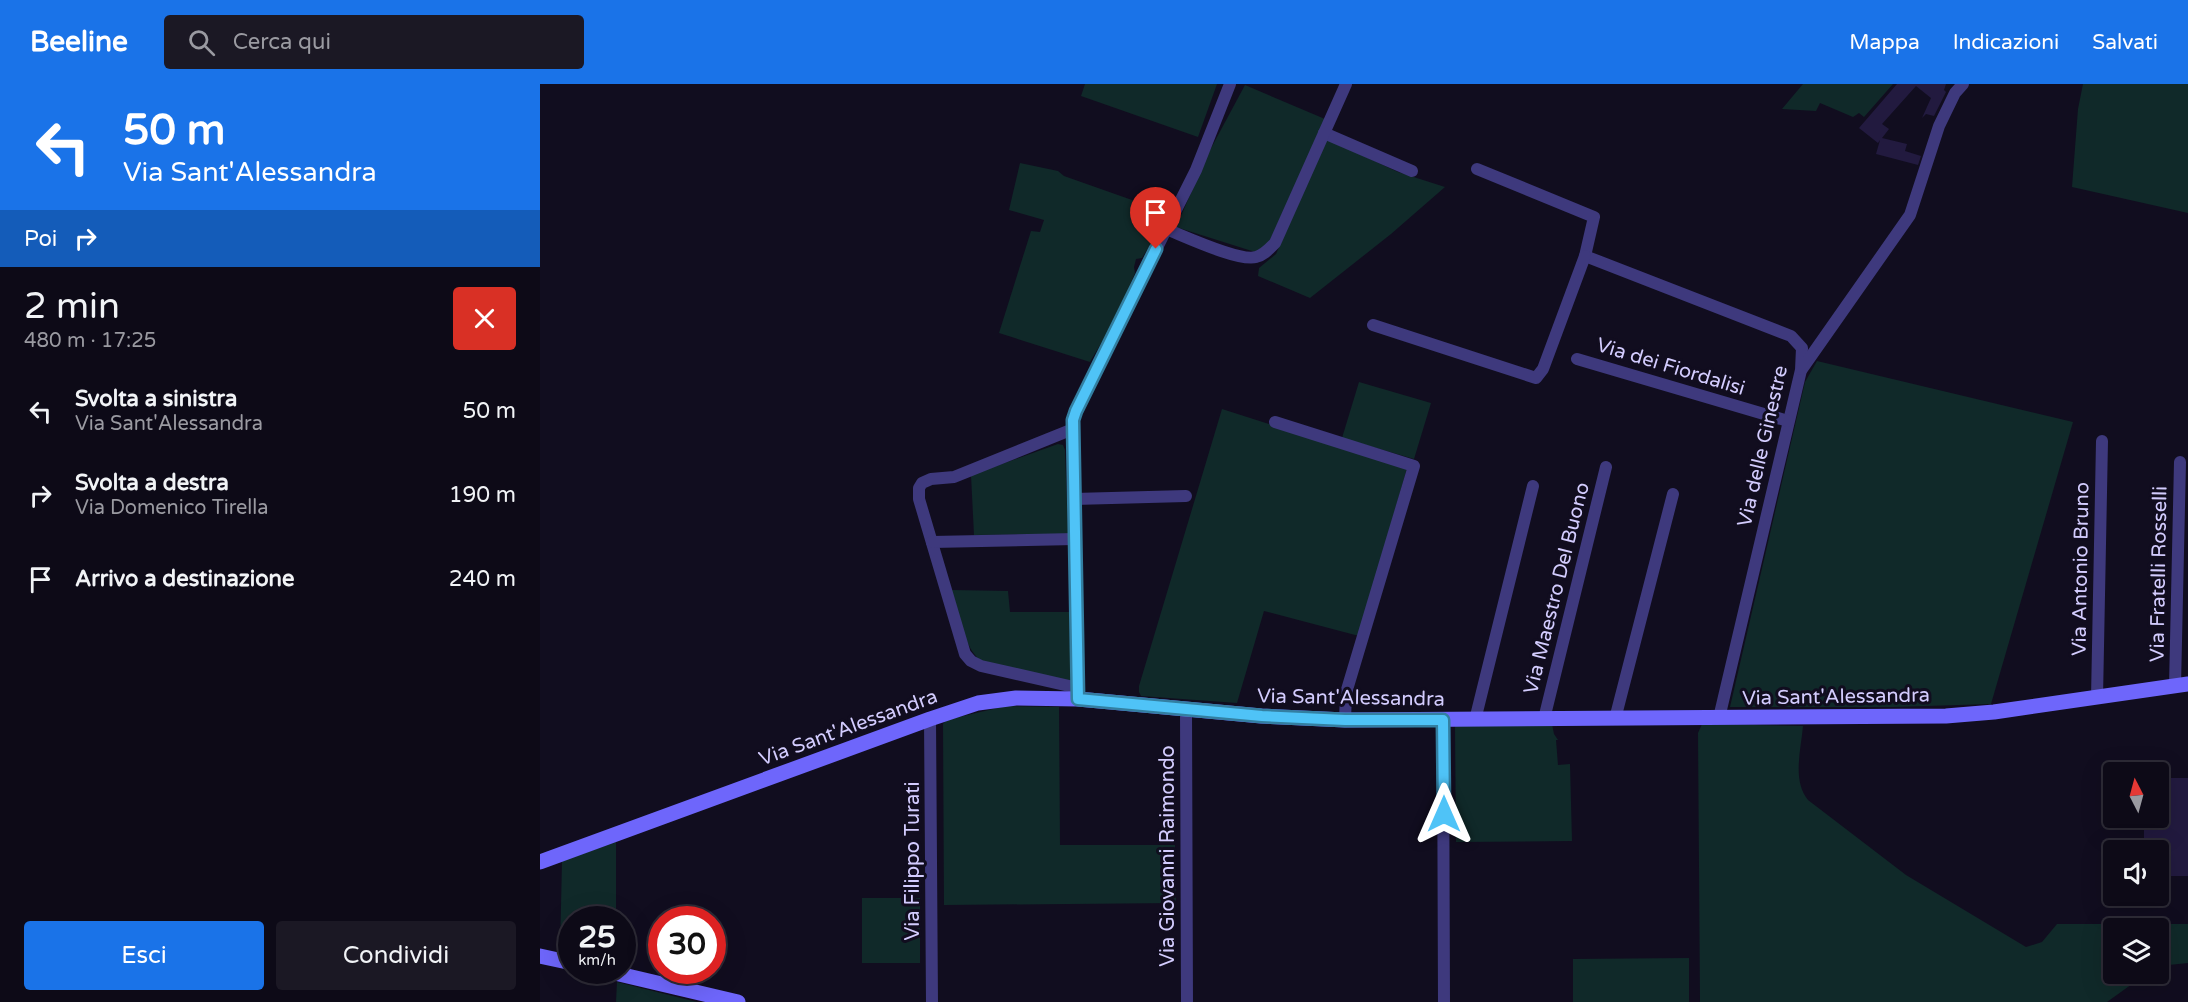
<!DOCTYPE html>
<html lang="it">
<meta charset="utf-8">
<style>
body{margin:0;font-family:"Varela Round",sans-serif;background:#1b1824;color:#f1f3f6;height:100vh;display:flex;flex-direction:column;font-size:22px;white-space:nowrap}
*{box-sizing:border-box;margin:0}
p{font-size:20px;color:#9a9aa1}
.icon{flex:none;width:33px;height:33px;fill:none;stroke:currentColor;stroke-width:2;stroke-linecap:round;stroke-linejoin:round}
.map{position:relative;flex:1;overflow:hidden}
.panel{display:flex;flex-direction:column;background:#0d0a17;width:540px}
.panel>*{flex:none}
.banner{background:#1a73e8;color:#fff;overflow:hidden}
.needle{width:39px;rotate:354deg}
.fabs{position:absolute;left:1563px;top:678px;display:grid;gap:12px}
.fabs a{display:grid;place-items:center;width:66px;height:66px;border-radius:6px;background:#0d0a17;box-shadow:0 6px 24px #0002,0 0 0 2px #2d2b36;font-size:30px}
.speed{position:absolute;left:18px;top:822px;display:flex;gap:12px;font-size:30px;font-weight:700;text-align:center}
.speed>*{display:grid;place-content:center;width:78px;height:78px;border-radius:50%;background:#0d0a17;box-shadow:0 6px 24px #0002,0 0 0 2px #2d2b36;line-height:1}
.speed small{font-size:15px;font-weight:400}
.speed .limit{border:9px solid #d22;background:#fff;color:#111}
.pin{position:absolute;display:grid;place-items:center;width:51px;height:51px;color:#fff;margin:-62px -26px;border-radius:50% 50% 50% 0;rotate:-45deg;box-shadow:0 0 6px #0007}
.pin .icon{rotate:45deg}
.me{position:absolute;width:66px;margin:-33px;rotate:0deg;stroke-linejoin:round;filter:drop-shadow(0 0 4px #0008)}
.turn{display:flex;align-items:center;gap:21px;height:126px;padding:0 24px;font-size:27px}
.turn .icon{width:78px;height:78px;stroke-width:2.5}
.turn b{display:block;font-size:42px;line-height:51px}
.then{display:flex;align-items:center;height:57px;padding:0 24px;background:#0003;gap:12px;font-size:22px}
.round{display:grid;place-items:center;flex:none;width:63px;height:63px;border-radius:6px;background:#1b1824}
.headline{display:flex;align-items:center;justify-content:space-between;height:102px;padding:0 24px}
h1{font-size:36px;font-weight:600;line-height:45px}
.primary-button{display:flex;gap:12px;margin-top:auto;padding:12px 24px}
.primary-button a{flex:1;height:69px;border-radius:6px;background:#1a73e8;color:#fff;font-size:24px;font-weight:600;line-height:69px;text-align:center}
.primary-button a+a{background:#1b1824;color:#f1f3f6}
ul{padding:0;list-style:none}
li{display:flex;align-items:center;gap:18px;height:84px;padding:0 24px}
li div{flex:1}
li b{display:block;font-size:22px}
li em{font-style:normal}
header{display:flex;align-items:center;gap:36px;box-sizing:border-box;height:84px;padding:0 30px;background:#1a73e8;color:#fff}
header strong{font-size:28px}
nav{display:flex;gap:33px;margin-inline-start:auto;font-size:21px}
.search{width:420px;height:54px;background:#1b1824;display:flex;align-items:center;gap:15px;box-sizing:border-box;padding:0 21px;border-radius:6px;color:#9a9aa1;font-size:22px}
main{display:flex;flex:1;min-height:0}
.map>svg:first-child{display:block}
.green{fill:#102929}
.building{fill:#221a3f}
.lines{fill:none;stroke-linecap:round;stroke-linejoin:round}
.street{stroke:#3e397d;stroke-width:12}
.secondary{stroke:#6e66fb;stroke-width:15}
.route-casing{stroke:#337fa1;stroke-width:15}
.route{stroke:#4fc3f7;stroke-width:10}
.labels{text-anchor:middle;stroke-width:6;stroke-linejoin:round;paint-order:stroke}
.street-label{font-size:20px;fill:#d3ccfe;stroke:#110d1f}
</style>
<header>
<strong>Beeline</strong>
<div class="search"><svg class="icon" aria-label="search" viewBox="0 0 24 24"><circle cx="10" cy="10" r="6"/><path d="M15 15l6 6"/></svg>Cerca qui</div>
<nav><a>Mappa</a><a>Indicazioni</a><a>Salvati</a></nav>
</header>
<main>
<section class="panel">
<div class="banner">
<div class="turn"><svg class="icon" aria-label="left" viewBox="0 0 24 24"><path d="M17 20v-9H6M10 6l-5 5 5 5"/></svg><div><b>50 m</b>Via Sant'Alessandra</div></div>
<div class="then">Poi<svg class="icon" aria-label="right" viewBox="0 0 24 24"><path d="M7 20v-9h11M14 6l5 5-5 5"/></svg></div>
</div>
<div class="headline"><div><h1>2 min</h1><p>480 m · 17:25</p></div><a class="round" style="background:#d93025;color:#fff"><svg class="icon" aria-label="close" viewBox="0 0 24 24"><path d="M6 6l12 12M18 6L6 18"/></svg></a></div>
<ul>
<li><svg class="icon" aria-label="left" viewBox="0 0 24 24"><path d="M17 20v-9H6M10 6l-5 5 5 5"/></svg><div><b>Svolta a sinistra</b><p>Via Sant'Alessandra</p></div><em>50 m</em></li>
<li><svg class="icon" aria-label="right" viewBox="0 0 24 24"><path d="M7 20v-9h11M14 6l5 5-5 5"/></svg><div><b>Svolta a destra</b><p>Via Domenico Tirella</p></div><em>190 m</em></li>
<li><svg class="icon" aria-label="arrive" viewBox="0 0 24 24"><path d="M6 21V4h12l-3 4 3 4H6"/></svg><div><b>Arrivo a destinazione</b></div><em>240 m</em></li>
</ul>
<div class="primary-button"><a>Esci</a><a>Condividi</a></div>
</section>
<div class="map">
<svg width="1648" height="918" viewBox="0 0 1648 918">
<rect width="100%" height="100%" fill="#110d1f"/>
<g class="green">
<polygon points="545,0 677,0 658,53 541,12"/>
<polygon points="1263,0 1353,0 1324,33 1319,29 1313,33 1280,19 1276,27 1242,25"/>
<polygon points="1543,0 1648,0 1648,129 1532,103 1538,25"/>
<polygon points="705,1 785,35 729,159 715,168 636,143 669,68"/>
<polygon points="787,55 858,88 905,103 851,150 770,214 718,192 719,184 736,170"/>
<polygon points="480,79 518,87 524,92 626,128 624,137 602,174 596,175 594,183 595,189 576,234 550,278 459,249 491,147 500,148 504,136 469,126"/>
<polygon points="1277,277 1533,338 1451,620 1354,623 1190,623 1265,298"/>
<polygon points="819,298 891,319 874,375 802,354"/>
<polygon points="682,325 867,384 819,552 724,527 697,619 601,612 599,608 599,602"/>
<polygon points="518,360 523,361 525,366 528,450 434,451 431,391"/>
<path d="M 411,506 L 468,507 L 470,528 L 529,528 L 531,599 L 441,577 C 421,560 421,530 411,506 Z"/>
<polygon points="466,622 519,623 520,761 635,761 636,819 404,821 403,640 406,636"/>
<polygon points="1012,640 1014,650 1018,656 1016,656 1018,681 1030,680 1032,757 916,758 915,642"/>
<path d="M 1162,640 L 1263,642 C 1261,666 1252,696 1268,716 L 1366,791 L 1486,863 L 1502,858 L 1517,840 L 1648,840 L 1648,879 L 1619,882 L 1618,844 L 1574,844 L 1574,890 L 1606,890 L 1567,918 L 1160,918 L 1158,649 Z"/>
<polygon points="76,758 76,835 32,836 31,870 20,867 22,777"/>
<rect x="322" y="814" width="58" height="65"/>
<polygon points="1149,874 1149,918 1033,918 1033,875"/>
<polygon points="77,898 157,918 76,918"/>
</g>
<g class="building">
<polygon points="1357,0 1406,0 1404,6 1406,8 1394,32 1386,30 1382,34 1391,14 1376,2 1342,40 1349,45 1342,54 1367,60 1365,67 1381,72 1378,81 1336,70 1340,56 1338,59 1319,44"/>
<polygon points="1618,694 1648,694 1648,792 1618,792 1618,766 1604,766 1604,734 1618,734"/>
</g>
<g class="lines">
<g class="street">
<polyline points="784,49 872,87"/>
<polyline points="937,85 1054,133 1045,172 1251,252 1262,264 1261,286 1179,634"/>
<path d="M 626,145 C 644,152 699,178 716,173 C 724,171 729,165 735,159 L 806,0"/>
<polyline points="833,241 996,294 1003,285 1045,172"/>
<polyline points="1037,275 1248,337"/>
<polyline points="1262,285 1370,131 1399,42 1415,9 1423,0"/>
<polyline points="735,338 874,382 806,609 805,636"/>
<polyline points="533,345 414,393 391,395 382,399 379,404 379,415 425,570 431,577 441,582 538,604"/>
<polyline points="534,415 646,412"/>
<polyline points="392,458 535,455"/>
<polyline points="1635,602 1640,378"/>
<polyline points="1557,614 1562,357"/>
<polyline points="538,615 533,336 535,327 656,86 690,0"/>
<polyline points="646,626 647,918"/>
<polyline points="390,635 392,918"/>
<polyline points="1004,635 1066,383"/>
<polyline points="1075,635 1133,410"/>
<polyline points="903,636 904,918"/>
<polyline points="935,636 993,402"/>
</g>
<g class="secondary">
<polyline points="0,778 390,635 438,619 476,614 538,615 721,632 805,636 1406,632 1454,628 1648,600"/>
<polyline points="0,872 32,879"/>
<polyline points="62,886 198,918"/>
</g>
</g>
<g class="lines">
<g class="route-casing">
<polyline id="route" points="616,165 536,327 533,336 538,615 722,632 805,636 903,636 904,730"/>
</g>
<use href="#route" class="route"/>
</g>
<g class="labels">
<g class="street-label">
<text transform="translate(1131 282) rotate(17)" y="7">Via dei Fiordalisi</text>
<text transform="translate(1222 362) rotate(-77)" y="7">Via delle Ginestre</text>
<text transform="translate(1540 485) rotate(-89)" y="7">Via Antonio Bruno</text>
<text transform="translate(1618 490) rotate(-89)" y="7">Via Fratelli Rosselli</text>
<text transform="translate(1016 504) rotate(-76)" y="7">Via Maestro Del Buono</text>
<text transform="translate(1296 612) rotate(-1)" y="7">Via Sant'Alessandra</text>
<text transform="translate(811 613) rotate(1)" y="7">Via Sant'Alessandra</text>
<text transform="translate(308 643) rotate(-20)" y="7">Via Sant'Alessandra</text>
<text transform="translate(627 772) rotate(-90)" y="7">Via Giovanni Raimondo</text>
<text transform="translate(372 777) rotate(-90)" y="7">Via Filippo Turati</text>
</g>
</g>
</svg>
<div class="fabs">
<a><svg class="needle" viewBox="-14 -14 28 28"><path d="M0-13l5 13h-10z" fill="#e53935"/><path d="M0 13l5-13h-10z" fill="#9a9aa1"/></svg></a>
<a><svg class="icon" aria-label="sound" viewBox="0 0 24 24"><path d="M4 9h4l5-4v14l-5-4H4zM17 9q2 3 0 6"/></svg></a>
<a><svg class="icon" aria-label="layers" viewBox="0 0 24 24"><path d="M12 4l9 5-9 5-9-5zM3 14l9 5 9-5"/></svg></a>
</div>
<div class="speed"><div>25<small>km/h</small></div><div class="limit">30</div></div>
<div class="pin" style="left:616px;top:165px;background:#d93025"><svg class="icon" aria-label="arrive" viewBox="0 0 24 24"><path d="M6 21V4h12l-3 4 3 4H6"/></svg></div>
<svg class="me" style="left:904px;top:730px" viewBox="-20 -20 40 40"><path d="M0-17L14 15 0 8-14 15z" fill="#4fc3f7" stroke="#fff" stroke-width="4"/></svg>
</div>
</main>
